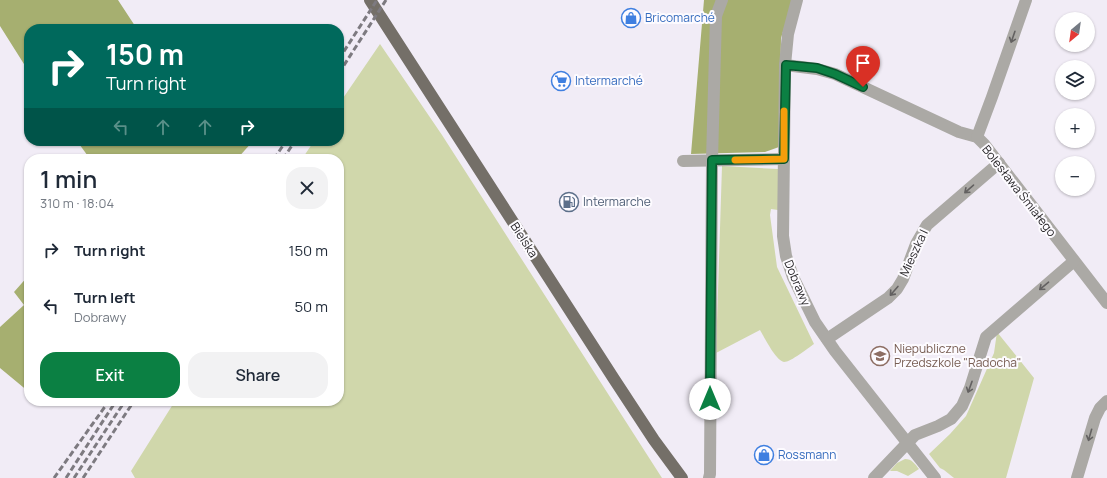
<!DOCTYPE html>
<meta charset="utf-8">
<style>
body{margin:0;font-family:Manrope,sans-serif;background:#f2f2f3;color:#1f2937;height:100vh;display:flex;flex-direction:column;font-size:15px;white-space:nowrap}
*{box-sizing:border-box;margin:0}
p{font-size:13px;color:#747a83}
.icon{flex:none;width:22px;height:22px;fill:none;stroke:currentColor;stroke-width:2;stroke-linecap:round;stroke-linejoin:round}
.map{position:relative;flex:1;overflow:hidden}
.details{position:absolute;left:24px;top:154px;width:320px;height:252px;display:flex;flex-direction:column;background:#fff;border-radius:16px;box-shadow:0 1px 3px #0004}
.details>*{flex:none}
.banner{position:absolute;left:24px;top:24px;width:320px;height:122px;border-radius:16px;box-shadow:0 1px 3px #0004;background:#00695c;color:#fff;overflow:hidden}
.needle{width:26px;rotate:209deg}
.tools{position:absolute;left:1055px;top:12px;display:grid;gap:8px}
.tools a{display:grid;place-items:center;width:40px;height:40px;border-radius:50%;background:#fff;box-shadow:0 1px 3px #0004;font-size:20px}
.pin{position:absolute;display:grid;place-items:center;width:34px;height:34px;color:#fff;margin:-41px -17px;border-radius:50% 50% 50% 0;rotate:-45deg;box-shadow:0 0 4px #0007}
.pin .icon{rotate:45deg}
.me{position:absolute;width:44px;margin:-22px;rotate:0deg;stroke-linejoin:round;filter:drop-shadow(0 0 3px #0008)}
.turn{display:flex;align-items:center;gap:14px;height:84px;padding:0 16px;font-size:18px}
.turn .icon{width:52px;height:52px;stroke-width:2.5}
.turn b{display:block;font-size:28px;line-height:34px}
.lanes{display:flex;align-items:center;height:38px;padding:0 16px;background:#0003;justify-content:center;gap:20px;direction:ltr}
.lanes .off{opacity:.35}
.round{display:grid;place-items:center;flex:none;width:42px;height:42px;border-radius:16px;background:#f2f2f3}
.summary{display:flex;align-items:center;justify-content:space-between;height:68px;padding:0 16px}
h1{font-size:24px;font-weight:600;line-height:30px}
.primary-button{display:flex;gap:8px;margin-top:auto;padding:8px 16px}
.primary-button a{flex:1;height:46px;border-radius:16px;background:#0b8043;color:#fff;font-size:16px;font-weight:600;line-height:46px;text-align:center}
.primary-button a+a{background:#f2f2f3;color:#1f2937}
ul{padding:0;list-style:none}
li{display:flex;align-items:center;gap:12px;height:56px;padding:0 16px}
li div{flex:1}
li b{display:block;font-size:15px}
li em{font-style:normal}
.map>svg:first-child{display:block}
.green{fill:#d0d7ab}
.forest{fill:#a6af70}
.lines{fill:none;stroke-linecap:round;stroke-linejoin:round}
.minor{stroke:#aba9a5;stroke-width:12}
.major{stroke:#746f68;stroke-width:12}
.rail{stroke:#7d7a80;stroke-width:3;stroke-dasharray:6 3;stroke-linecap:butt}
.oneway{stroke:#636161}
.route-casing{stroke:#07532c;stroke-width:10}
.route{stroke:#0b8043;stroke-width:7}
.slow{stroke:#f59e0b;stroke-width:7}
.labels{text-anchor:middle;stroke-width:4;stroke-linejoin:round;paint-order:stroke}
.shop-label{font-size:12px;fill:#366cbe;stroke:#fdfbff;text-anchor:start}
.street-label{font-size:12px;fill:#282629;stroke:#fdfbff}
.service-label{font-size:12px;fill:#4e5e75;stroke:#fdfbff;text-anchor:start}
.education-label{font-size:12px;fill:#785e54;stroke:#fdfbff;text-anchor:start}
</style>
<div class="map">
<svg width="1107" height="478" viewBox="0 0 1107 478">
<rect width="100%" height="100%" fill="#f1ecf6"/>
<g class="green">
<polygon points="380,44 442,135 662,478 135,478 131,471 175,401 339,401 339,159 302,159 314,141 339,141 339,104"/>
<path d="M 722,166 L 778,169 L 778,210 L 771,209 L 770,215 L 777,267 L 814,344 C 808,348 791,362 784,362 C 776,361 764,337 760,330 L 716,353 Z"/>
<polygon points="997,332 1034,378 1006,478 954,478 944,470 940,468 929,454 950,434 966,416 994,353"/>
<path d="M 905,459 C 912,459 915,464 919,469 L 908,476 L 897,471 L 890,471 L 897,463 Z"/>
</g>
<g class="forest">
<polygon points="0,0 118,0 137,29 29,29 29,72 0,26"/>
<polygon points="704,0 793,0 781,38 779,147 765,152 691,154"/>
<polygon points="77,141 253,141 237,159 90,159"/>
<polygon points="29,275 29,392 0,368 0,327 24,305 14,292"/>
</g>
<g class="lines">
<g class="minor">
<polyline points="797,0 788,34 785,65 783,236 786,256 793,277 815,322 835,351 935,478"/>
<polyline points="785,65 817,69 835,74 959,132 977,137 984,144 1107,303"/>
<polyline points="977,137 992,97 1026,0"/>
<polyline points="683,161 784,159"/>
<polyline points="827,339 888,298 897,289 903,279 916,244 927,225 999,163"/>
<polyline points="709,478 710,474 712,160 716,16 722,0"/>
<polyline points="874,478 915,435 938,426 951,419 962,406 970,388 986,337 1074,261"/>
<polyline points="1077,478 1095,418 1100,408 1107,401"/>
</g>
<polyline class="major" points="370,0 614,379 654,440 682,478"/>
<g class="rail">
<polyline points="339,59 377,0"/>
<polyline points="339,73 386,0"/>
<polyline points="274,159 286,141"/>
<polyline points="283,159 295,141"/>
<polyline points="54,478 109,401"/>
<polyline points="66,478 116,401"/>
<polyline points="74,478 125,401"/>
<polyline points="83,478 134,401"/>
</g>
</g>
<defs><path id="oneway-shaft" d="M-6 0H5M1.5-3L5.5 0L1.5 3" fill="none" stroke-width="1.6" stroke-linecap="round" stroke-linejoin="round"/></defs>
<g class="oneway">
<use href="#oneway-shaft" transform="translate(1013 37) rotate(109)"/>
<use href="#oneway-shaft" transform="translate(969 189) rotate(139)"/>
<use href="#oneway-shaft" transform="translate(1044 286) rotate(140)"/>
<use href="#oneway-shaft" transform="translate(894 291) rotate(131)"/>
<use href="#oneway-shaft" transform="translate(970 387) rotate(110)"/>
<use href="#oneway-shaft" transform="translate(1090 435) rotate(106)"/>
</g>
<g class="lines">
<g class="route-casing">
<polyline id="route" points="710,399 712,160 784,159 786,65 817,68 835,74 863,87"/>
</g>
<use href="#route" class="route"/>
<polyline class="slow" points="735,160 784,159 784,111"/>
</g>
<defs>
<g id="shop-ring" transform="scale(1)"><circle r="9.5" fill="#fdfbff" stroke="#3f7fe0" stroke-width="1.5"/><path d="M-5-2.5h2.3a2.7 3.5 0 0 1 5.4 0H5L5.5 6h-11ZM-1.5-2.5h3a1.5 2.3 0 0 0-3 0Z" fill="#3f7fe0"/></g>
<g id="supermarket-ring" transform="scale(1)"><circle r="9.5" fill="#fdfbff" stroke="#3f7fe0" stroke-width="1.5"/><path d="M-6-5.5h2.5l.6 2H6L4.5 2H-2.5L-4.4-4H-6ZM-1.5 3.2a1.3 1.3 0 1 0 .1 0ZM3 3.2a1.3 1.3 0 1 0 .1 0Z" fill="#3f7fe0"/></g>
<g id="fuel-ring" transform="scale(1)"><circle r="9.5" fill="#fdfbff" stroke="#5c6f8a" stroke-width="1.5"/><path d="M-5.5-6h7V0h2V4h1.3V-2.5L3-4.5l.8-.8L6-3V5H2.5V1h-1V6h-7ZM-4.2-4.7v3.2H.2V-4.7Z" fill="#5c6f8a"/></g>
<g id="school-ring" transform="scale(1)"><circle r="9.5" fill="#fdfbff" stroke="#8d6e63" stroke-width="1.5"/><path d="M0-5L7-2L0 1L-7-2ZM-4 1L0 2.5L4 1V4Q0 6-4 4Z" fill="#8d6e63"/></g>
</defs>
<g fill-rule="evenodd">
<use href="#shop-ring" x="631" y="18"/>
<use href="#supermarket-ring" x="561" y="81"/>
<use href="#fuel-ring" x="569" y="202"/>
<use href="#school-ring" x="880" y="356"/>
<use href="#shop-ring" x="764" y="455"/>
</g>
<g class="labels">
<g class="shop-label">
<text x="645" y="22">Bricomarché</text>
<text x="575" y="85">Intermarché</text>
<text x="778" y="459">Rossmann</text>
</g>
<g class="street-label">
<text transform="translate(1019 191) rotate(52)" y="4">Bolesława Śmiałego</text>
<text transform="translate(524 240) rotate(57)" y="4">Bielska</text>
<text transform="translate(914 253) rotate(-65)" y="4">Mieszka I</text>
<text transform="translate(797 283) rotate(67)" y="4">Dobrawy</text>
</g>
<g class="service-label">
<text x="583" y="206">Intermarche</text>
</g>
<g class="education-label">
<text x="894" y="353">Niepubliczne<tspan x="894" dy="14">Przedszkole "Radocha"</tspan></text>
</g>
</g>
</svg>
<div class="tools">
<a><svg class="needle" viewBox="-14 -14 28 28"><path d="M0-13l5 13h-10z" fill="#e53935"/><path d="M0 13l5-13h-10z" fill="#747a83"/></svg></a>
<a><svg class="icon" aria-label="layers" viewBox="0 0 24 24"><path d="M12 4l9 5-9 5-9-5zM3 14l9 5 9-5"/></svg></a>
<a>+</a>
<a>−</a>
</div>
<div class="pin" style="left:863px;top:87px;background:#d93025"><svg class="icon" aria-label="arrive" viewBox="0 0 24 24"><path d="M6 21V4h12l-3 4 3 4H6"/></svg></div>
<svg class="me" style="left:710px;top:399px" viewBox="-20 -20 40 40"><circle r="19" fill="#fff"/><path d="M0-13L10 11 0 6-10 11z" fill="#0b8043"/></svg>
<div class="banner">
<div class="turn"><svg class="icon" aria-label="right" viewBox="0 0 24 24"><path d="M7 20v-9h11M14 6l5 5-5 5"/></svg><div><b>150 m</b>Turn right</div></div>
<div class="lanes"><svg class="icon off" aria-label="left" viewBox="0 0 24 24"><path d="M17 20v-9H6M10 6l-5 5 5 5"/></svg><svg class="icon off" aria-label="ahead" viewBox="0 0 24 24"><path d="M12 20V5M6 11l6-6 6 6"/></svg><svg class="icon off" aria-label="ahead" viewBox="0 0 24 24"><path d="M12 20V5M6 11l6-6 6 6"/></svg><svg class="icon" aria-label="right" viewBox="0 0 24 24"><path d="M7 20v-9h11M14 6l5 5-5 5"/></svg></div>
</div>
<section class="details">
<div class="summary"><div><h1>1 min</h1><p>310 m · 18:04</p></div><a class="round"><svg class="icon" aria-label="close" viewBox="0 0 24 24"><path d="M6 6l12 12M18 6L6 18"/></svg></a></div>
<ul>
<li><svg class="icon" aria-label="right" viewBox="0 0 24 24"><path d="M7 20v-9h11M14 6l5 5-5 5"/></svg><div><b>Turn right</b></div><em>150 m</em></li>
<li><svg class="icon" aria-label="left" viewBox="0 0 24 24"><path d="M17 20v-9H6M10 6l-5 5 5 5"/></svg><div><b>Turn left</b><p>Dobrawy</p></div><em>50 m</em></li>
</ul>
<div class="primary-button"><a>Exit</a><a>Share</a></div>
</section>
</div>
